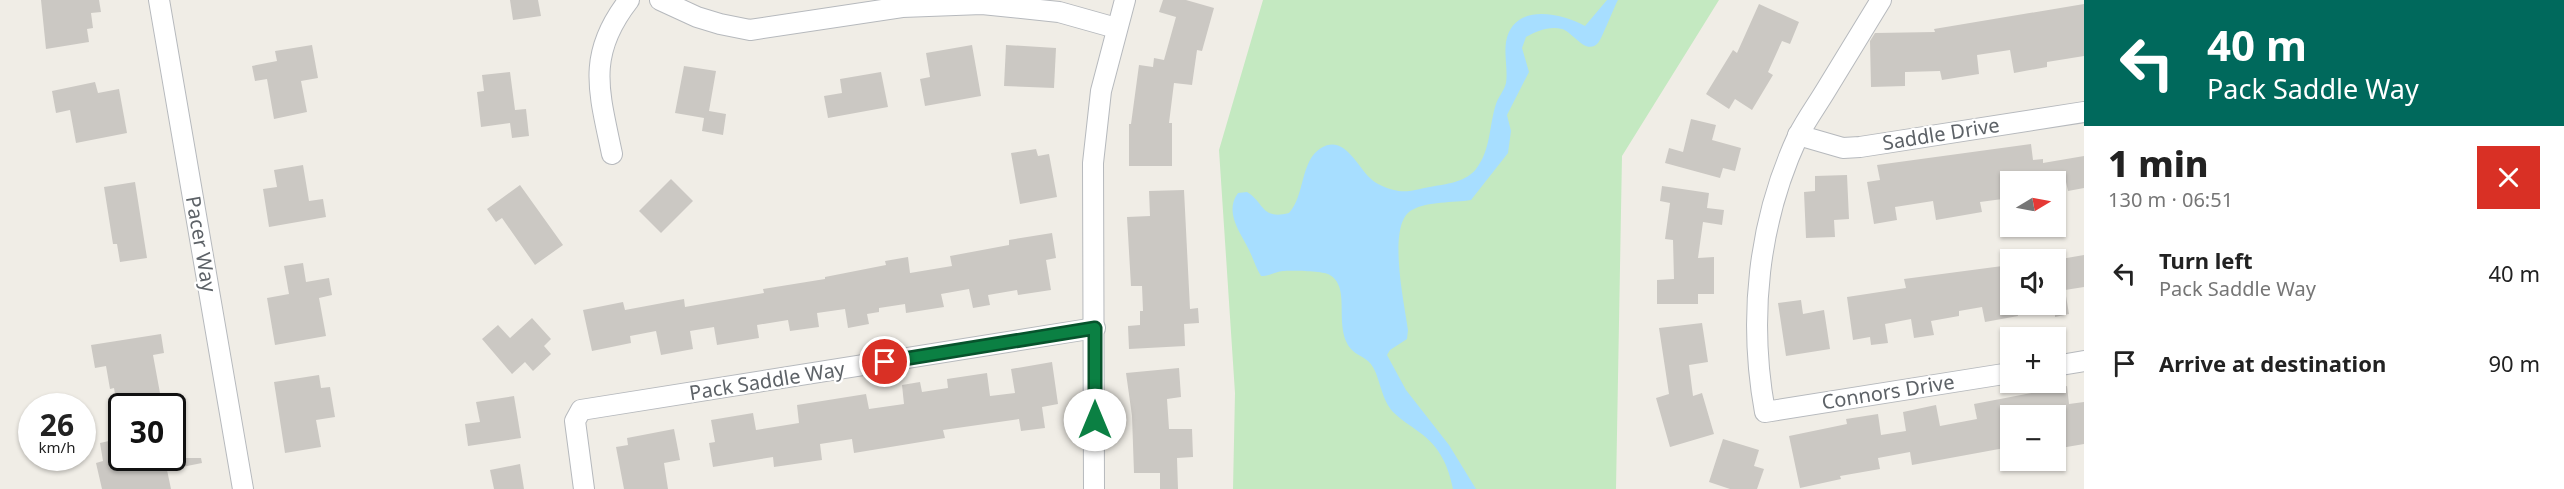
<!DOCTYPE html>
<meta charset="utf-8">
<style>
body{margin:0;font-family:"Noto Sans",sans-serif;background:#f2f2f2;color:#222;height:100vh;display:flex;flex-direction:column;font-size:22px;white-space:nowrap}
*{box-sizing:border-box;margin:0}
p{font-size:20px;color:#767676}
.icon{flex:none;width:33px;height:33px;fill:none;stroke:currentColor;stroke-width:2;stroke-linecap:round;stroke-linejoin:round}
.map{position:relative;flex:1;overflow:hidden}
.sheet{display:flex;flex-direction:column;background:#fff;width:480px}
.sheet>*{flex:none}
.guide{background:#00695c;color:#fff;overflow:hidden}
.needle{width:39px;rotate:80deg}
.tools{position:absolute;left:2000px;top:171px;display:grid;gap:12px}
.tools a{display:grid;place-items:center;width:66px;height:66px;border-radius:0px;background:#fff;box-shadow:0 2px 4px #0004;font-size:30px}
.speed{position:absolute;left:18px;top:393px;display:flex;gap:12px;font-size:30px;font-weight:700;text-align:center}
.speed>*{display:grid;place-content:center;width:78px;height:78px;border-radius:50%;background:#fff;box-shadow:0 2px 4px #0004;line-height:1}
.speed small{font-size:15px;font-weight:400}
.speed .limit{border:3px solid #111;border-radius:9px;background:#fff;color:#111}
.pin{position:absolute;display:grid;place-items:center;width:51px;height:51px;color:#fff;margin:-26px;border:3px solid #fff;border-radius:50%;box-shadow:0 2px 6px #0007}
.me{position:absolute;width:66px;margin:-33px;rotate:0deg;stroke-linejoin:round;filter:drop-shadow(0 0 4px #0008)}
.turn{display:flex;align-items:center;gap:21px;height:126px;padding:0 24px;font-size:27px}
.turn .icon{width:78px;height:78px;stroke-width:2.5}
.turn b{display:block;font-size:42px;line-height:51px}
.round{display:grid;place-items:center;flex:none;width:63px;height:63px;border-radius:0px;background:#f2f2f2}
.overview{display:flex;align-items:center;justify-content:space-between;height:102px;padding:0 24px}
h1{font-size:36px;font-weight:800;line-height:45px}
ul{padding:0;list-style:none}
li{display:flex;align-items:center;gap:18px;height:90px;padding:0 24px}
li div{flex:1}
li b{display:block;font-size:22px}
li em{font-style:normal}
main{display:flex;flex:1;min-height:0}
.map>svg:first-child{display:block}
.green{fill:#c4e9c1}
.water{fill:#a7deff}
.building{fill:#cbc8c3}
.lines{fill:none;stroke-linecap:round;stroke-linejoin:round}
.minor-casing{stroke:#b6b9bd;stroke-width:22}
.minor{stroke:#fff;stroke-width:20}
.route-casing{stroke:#07532c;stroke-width:15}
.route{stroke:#0b8043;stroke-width:10}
.labels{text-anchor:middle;stroke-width:4.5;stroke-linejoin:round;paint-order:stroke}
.street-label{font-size:20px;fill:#5d6267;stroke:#fff}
</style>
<main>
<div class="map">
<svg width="2084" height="489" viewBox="0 0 2084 489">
<rect width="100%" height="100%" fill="#f0ede6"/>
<polygon class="green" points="1263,0 1719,0 1622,156 1616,489 1233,489 1235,393 1219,150"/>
<path class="water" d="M 1607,0 L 1618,0 C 1614,7 1601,41 1598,43 C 1586,56 1573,32 1562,29 C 1549,26 1537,31 1526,37 L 1522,48 L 1529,72 L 1507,115 L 1511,131 L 1508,153 L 1471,200 C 1453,203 1428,201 1412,210 C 1386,223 1405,306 1408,330 L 1407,339 L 1390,350 L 1387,355 L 1406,390 L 1449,445 L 1476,489 L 1453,489 C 1448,465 1440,447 1419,432 C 1410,425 1401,420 1393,412 C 1380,398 1380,374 1370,363 C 1365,357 1356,355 1351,349 C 1332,326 1353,286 1328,274 C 1322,271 1290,270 1283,271 C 1275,272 1269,276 1261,276 C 1256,268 1253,258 1249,250 C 1240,232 1224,212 1238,193 L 1247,192 C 1265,203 1261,220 1289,213 C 1305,196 1300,161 1321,148 C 1344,134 1357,166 1370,178 C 1376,184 1386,188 1394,190 C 1407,194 1421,188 1435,186 C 1448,184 1467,181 1476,169 C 1491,150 1489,125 1496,104 C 1498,97 1504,91 1506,83 C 1508,70 1504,56 1506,42 C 1513,3 1559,12 1585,26 Z"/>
<g class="building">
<polygon points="41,0 99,0 101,12 91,13 93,28 87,29 89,42 46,49"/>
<polygon points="510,0 538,0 541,16 513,20"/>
<polygon points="1163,0 1186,0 1214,8 1202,51 1197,50 1192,85 1174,83 1169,123 1172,123 1172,166 1129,166 1129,124 1131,124 1139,65 1153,67 1154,58 1164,60 1176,17 1159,12"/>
<polygon points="1759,4 1799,22 1790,44 1782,41 1768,72 1773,75 1752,110 1735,99 1729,109 1706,94 1733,50 1737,53"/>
<polygon points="2084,4 2084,56 2047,62 2047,67 2014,73 2010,50 1977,55 1979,74 1942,80 1940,71 1905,72 1905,86 1871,87 1870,41 1875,33 1935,32 1934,29"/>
<polygon points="312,45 318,78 301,81 307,112 274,119 267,79 255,81 252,66 277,61 275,51"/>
<polygon points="972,45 981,96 925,106 920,79 930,77 926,53"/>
<polygon points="1006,45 1056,48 1054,88 1004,86"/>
<polygon points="684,66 716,71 709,111 726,114 723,135 702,131 704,118 675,113"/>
<polygon points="510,72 515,110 526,109 529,136 512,138 510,123 481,127 477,92 484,91 482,75"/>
<polygon points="881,72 888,107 828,118 824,96 842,93 840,79"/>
<polygon points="95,82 98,93 119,89 127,133 76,143 70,110 56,113 52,91"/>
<polygon points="1691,119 1716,125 1712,140 1741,148 1735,171 1723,168 1720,178 1665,163 1669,148 1683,152"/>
<polygon points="2031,144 2033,160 2043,159 2043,163 2084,156 2084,188 2068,191 2066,182 2010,182 2010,198 1980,202 1982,212 1936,220 1933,201 1895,207 1897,220 1874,224 1867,182 1880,180 1877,165"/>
<polygon points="1036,149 1038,156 1049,154 1057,197 1020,204 1011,153"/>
<polygon points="303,165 309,201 323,199 326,217 269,227 263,189 277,187 274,170"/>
<polygon points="1847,175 1849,219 1834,220 1835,237 1806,238 1804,192 1815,191 1815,176"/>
<polygon points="671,179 693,201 661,233 639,211"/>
<polygon points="135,182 147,258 120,262 117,244 113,244 104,187"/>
<polygon points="520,185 563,245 535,265 502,218 496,222 487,209"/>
<polygon points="1662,186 1709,193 1707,208 1724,210 1722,225 1703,222 1698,258 1714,257 1714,294 1698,294 1698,304 1657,304 1657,280 1674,279 1673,240 1665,239 1670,203 1660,201"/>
<polygon points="1184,190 1190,309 1198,308 1199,323 1184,324 1185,346 1129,349 1128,326 1140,325 1140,311 1143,311 1142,286 1131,286 1127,217 1150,216 1149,191"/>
<polygon points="1052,233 1056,258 1046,260 1051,290 1018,295 1017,290 988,295 990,305 973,308 969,289 941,294 944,307 906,313 905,304 879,308 879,312 867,314 869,324 848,328 845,309 817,313 819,327 790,331 788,320 757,325 759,338 717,345 714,327 690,331 693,349 661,355 656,331 630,336 631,343 592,351 583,310 623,302 625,310 684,299 685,307 764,293 763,289 825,279 825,277 886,265 885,261 908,257 910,273 952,266 950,256 1009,245 1009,240"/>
<polygon points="2084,255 2084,287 2065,290 2069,314 2055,317 2055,260"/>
<polygon points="303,263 306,282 329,278 332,295 319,298 326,336 275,345 267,298 289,294 284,266"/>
<polygon points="2010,265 2010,304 2016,304 2018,316 1985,322 1982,307 1959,311 1959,316 1931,321 1934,335 1914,338 1911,319 1885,324 1888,343 1871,345 1870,337 1853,340 1847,297 1906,288 1904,279"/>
<polygon points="1801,300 1803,314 1824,310 1830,349 1786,356 1778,303"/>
<polygon points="532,318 551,339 544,346 551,354 533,371 525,362 512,374 482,339 498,325 510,338"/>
<polygon points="1702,323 1708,362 1689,365 1693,396 1702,393 1714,434 1670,447 1656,398 1669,394 1659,328"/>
<polygon points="161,334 164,353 153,355 162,404 117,406 114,388 110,389 106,366 95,368 91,345"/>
<polygon points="1052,362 1058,404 1042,407 1045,428 1021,431 1019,419 943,430 945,438 854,453 852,439 820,444 822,460 774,467 773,457 713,467 709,443 715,442 711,420 753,413 756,430 799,423 797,405 866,394 869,409 904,404 902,385 920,382 922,392 948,388 947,379 987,373 990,396 1015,393 1011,369"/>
<polygon points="1179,368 1181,397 1167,399 1169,429 1192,429 1193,457 1177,458 1178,489 1160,489 1160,473 1134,473 1132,416 1126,373"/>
<polygon points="319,375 321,388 330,387 335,417 316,420 321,447 285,453 274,382"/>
<polygon points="2067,386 2069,404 2084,402 2084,444 2055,449 2055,416 2010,416 2010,447 1912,465 1910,452 1878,458 1880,469 1840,476 1841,479 1800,488 1789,436 1847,424 1846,419 1878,414 1881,435 1906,431 1903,412 1936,405 1940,426 1977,419 1974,404"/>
<polygon points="514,396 521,438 468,446 465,424 480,422 476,402"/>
<polygon points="674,429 680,460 664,463 668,489 624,489 616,447 628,445 627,438"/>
<polygon points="122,438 122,458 201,458 202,463 167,470 171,489 102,489 96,463 103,461 100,443"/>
<polygon points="1723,439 1759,450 1754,466 1764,469 1757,489 1730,489 1709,482"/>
<polygon points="520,464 524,489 494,489 490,470"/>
</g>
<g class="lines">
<g class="minor-casing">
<g id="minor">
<polyline points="159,0 243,489"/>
<polyline points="660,0 697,17 720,24 750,30 902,7 982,4 1059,12 1116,28"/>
<path d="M 1881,0 C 1863,30 1844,60 1826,90 C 1817,105 1806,120 1798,136 C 1758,222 1748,319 1765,412 L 2010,373"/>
<polyline points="1798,135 1843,148 1860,147 2084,112"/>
<path d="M 612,154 C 599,91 586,55 629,0"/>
<polyline points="2055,366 2084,361"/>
<polyline points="584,489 575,421 581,410 1095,328"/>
<polyline points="1094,489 1093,163 1101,91 1125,0"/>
</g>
</g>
<use href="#minor" class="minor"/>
</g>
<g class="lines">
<g class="route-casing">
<polyline id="route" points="885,362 1095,328 1095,420"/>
</g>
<use href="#route" class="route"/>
</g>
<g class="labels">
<g class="street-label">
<text transform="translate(1941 134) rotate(-9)" y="7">Saddle Drive</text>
<text transform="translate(201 244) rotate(80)" y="7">Pacer Way</text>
<text transform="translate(767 381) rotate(-9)" y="7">Pack Saddle Way</text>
<text transform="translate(1888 392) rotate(-9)" y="7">Connors Drive</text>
</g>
</g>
</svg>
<div class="tools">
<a><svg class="needle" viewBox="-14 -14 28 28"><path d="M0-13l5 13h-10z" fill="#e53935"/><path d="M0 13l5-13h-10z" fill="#767676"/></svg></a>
<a><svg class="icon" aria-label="sound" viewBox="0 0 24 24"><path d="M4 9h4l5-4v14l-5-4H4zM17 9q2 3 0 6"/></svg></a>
<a>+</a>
<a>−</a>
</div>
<div class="speed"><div>26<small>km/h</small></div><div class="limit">30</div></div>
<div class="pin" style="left:885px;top:362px;background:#d93025"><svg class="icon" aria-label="arrive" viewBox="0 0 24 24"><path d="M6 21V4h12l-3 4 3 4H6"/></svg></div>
<svg class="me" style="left:1095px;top:420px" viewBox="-20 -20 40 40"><circle r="19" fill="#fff"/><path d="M0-13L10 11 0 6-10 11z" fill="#0b8043"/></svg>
</div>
<section class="sheet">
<div class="guide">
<div class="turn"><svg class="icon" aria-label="left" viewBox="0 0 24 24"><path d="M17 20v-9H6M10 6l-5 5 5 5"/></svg><div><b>40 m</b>Pack Saddle Way</div></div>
</div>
<div class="overview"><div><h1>1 min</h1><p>130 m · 06:51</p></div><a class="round" style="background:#d93025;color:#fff"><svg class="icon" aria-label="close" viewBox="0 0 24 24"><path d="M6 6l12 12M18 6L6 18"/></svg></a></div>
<ul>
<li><svg class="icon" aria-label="left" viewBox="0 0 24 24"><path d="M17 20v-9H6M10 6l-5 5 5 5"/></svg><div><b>Turn left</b><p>Pack Saddle Way</p></div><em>40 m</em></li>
<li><svg class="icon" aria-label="arrive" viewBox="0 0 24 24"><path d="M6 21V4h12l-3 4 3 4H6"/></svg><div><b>Arrive at destination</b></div><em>90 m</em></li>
</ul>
</section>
</main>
